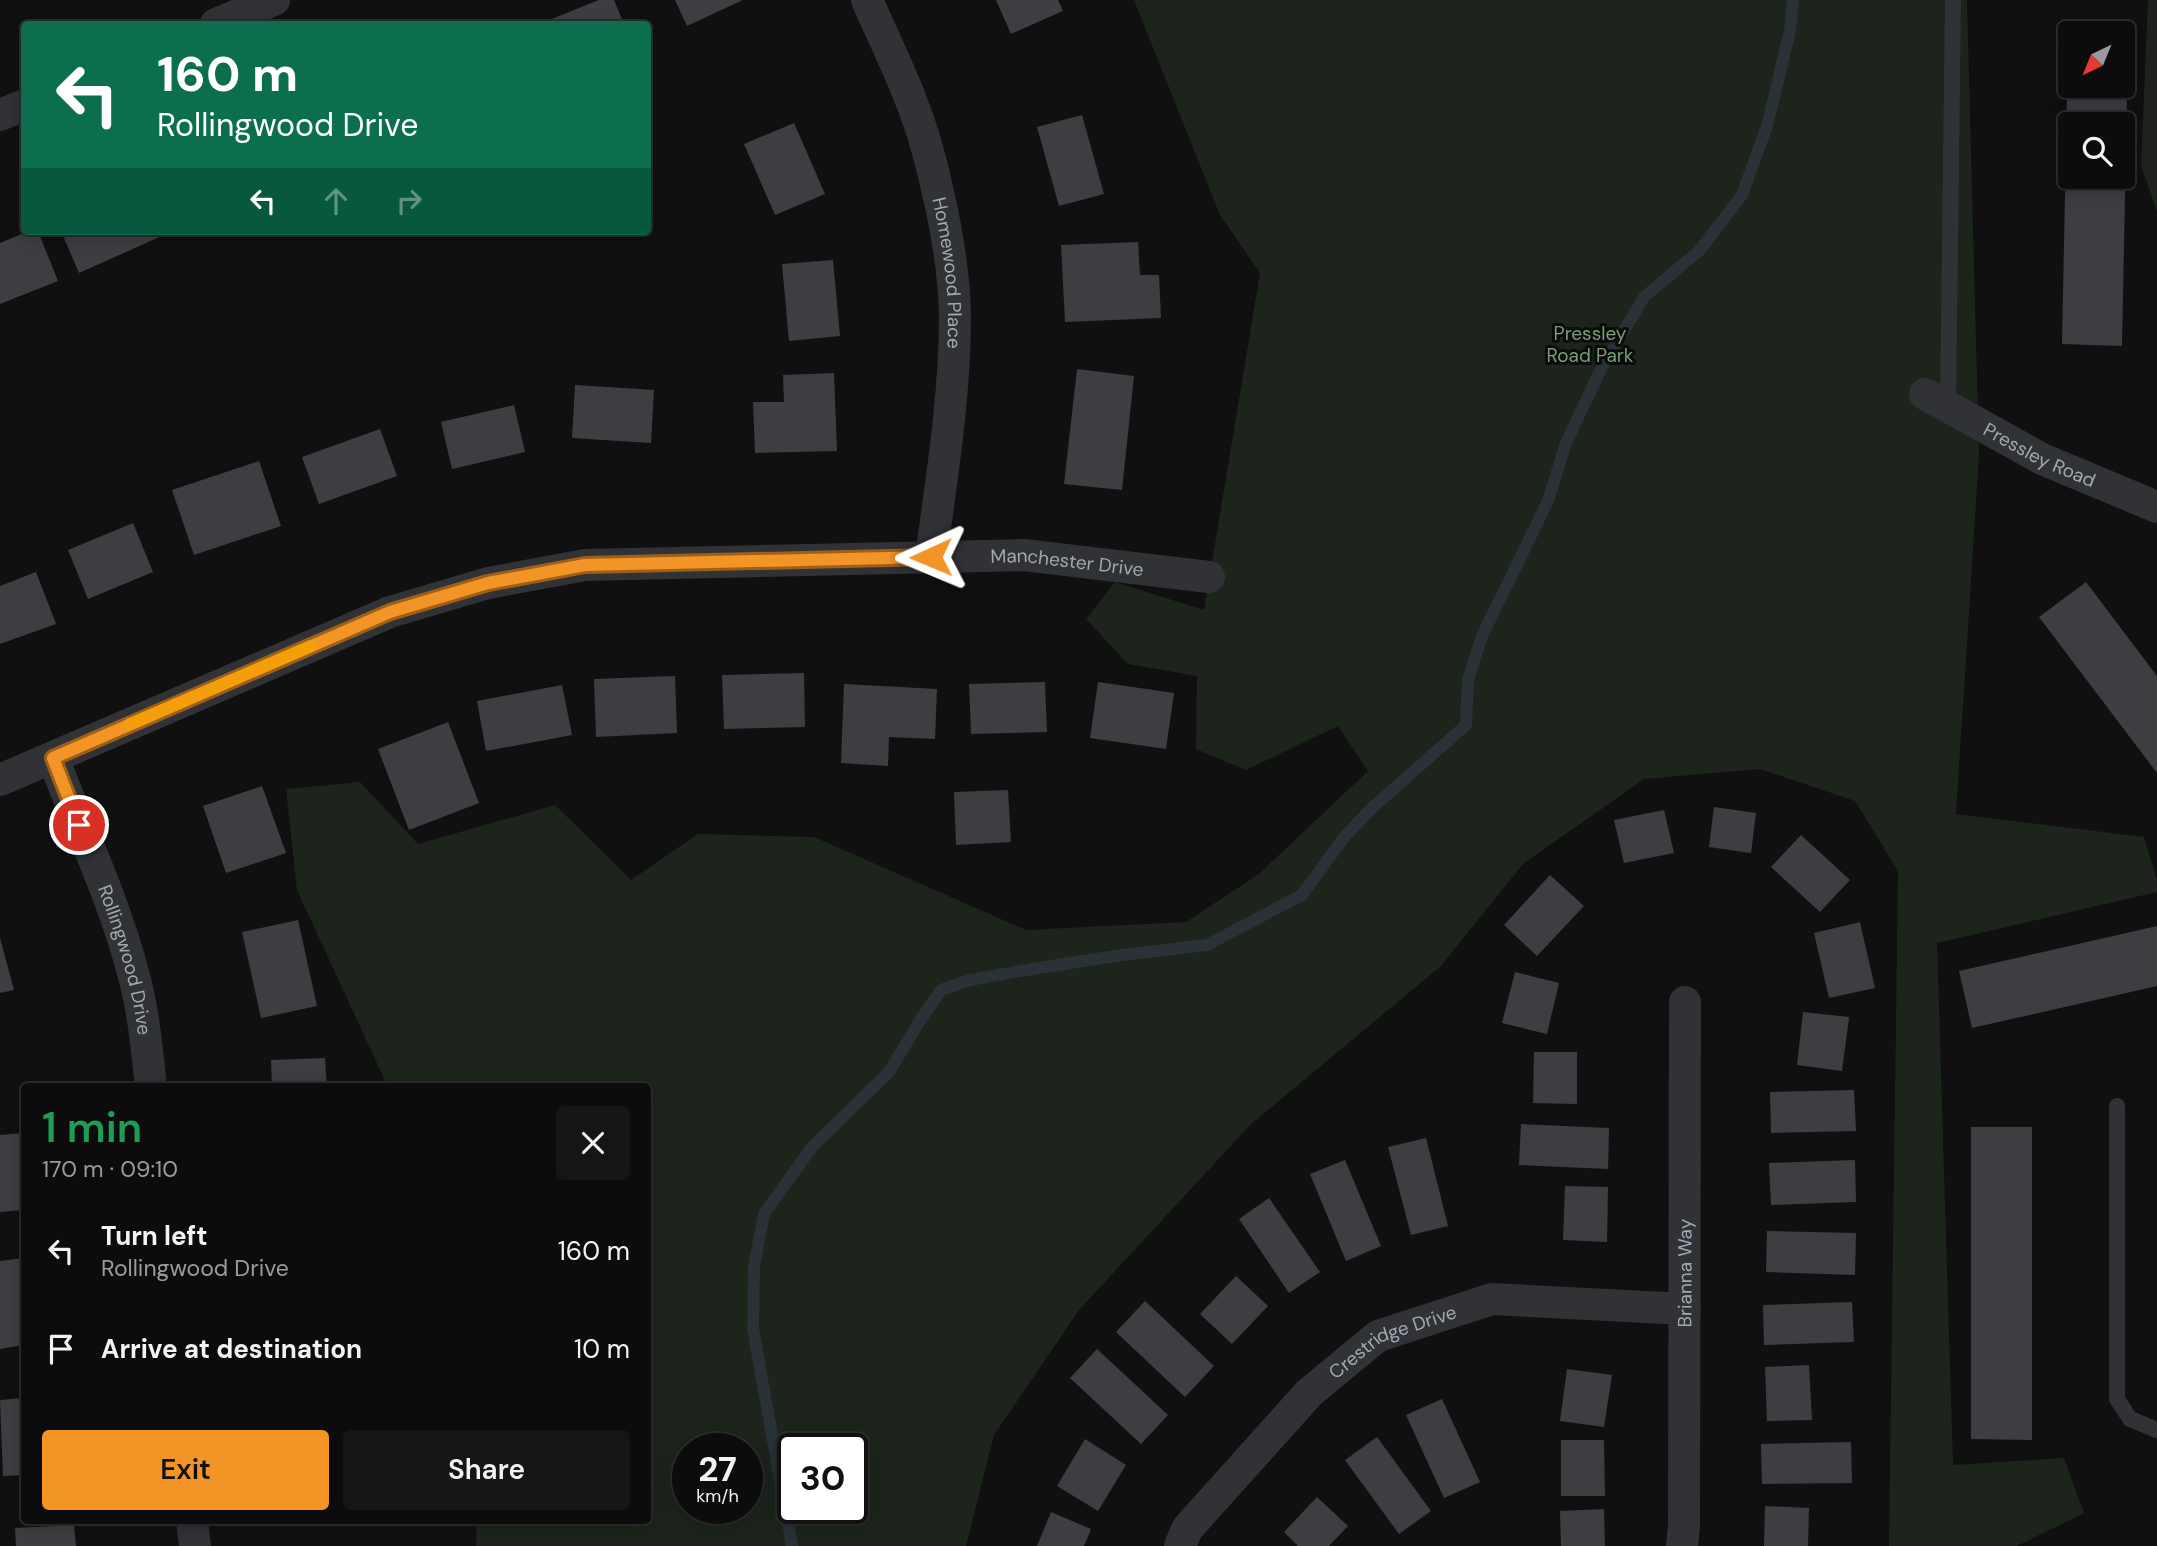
<!DOCTYPE html>
<meta charset="utf-8">
<style>
body{margin:0;font-family:"DM Sans",sans-serif;background:#151516;color:#f1f3f6;height:100vh;display:flex;flex-direction:column;font-size:26px;white-space:nowrap}
*{box-sizing:border-box;margin:0}
p{font-size:23px;color:#9a9b9d}
.icon{flex:none;width:38px;height:38px;fill:none;stroke:currentColor;stroke-width:2;stroke-linecap:round;stroke-linejoin:round}
.map{position:relative;flex:1;overflow:hidden}
.drawer{position:absolute;left:21px;top:1083px;width:630px;height:441px;display:flex;flex-direction:column;background:#0c0c0d;border-radius:7px;box-shadow:0 4px 18px #0003,0 0 0 2px #2c2c2e}
.drawer>*{flex:none}
.top-card{position:absolute;left:21px;top:21px;width:630px;height:214px;border-radius:7px;box-shadow:0 4px 18px #0003,0 0 0 2px #2c2c2e;background:#0b6e4f;color:#fff;overflow:hidden}
.needle{width:46px;rotate:223deg}
.buttons{position:absolute;left:2058px;top:21px;display:grid;gap:14px}
.buttons a{display:grid;place-items:center;width:77px;height:77px;border-radius:7px;background:#0c0c0d;box-shadow:0 4px 18px #0003,0 0 0 2px #2c2c2e;font-size:35px}
.speed{position:absolute;left:672px;top:1433px;display:flex;gap:14px;font-size:35px;font-weight:700;text-align:center}
.speed>*{display:grid;place-content:center;width:91px;height:91px;border-radius:50%;background:#0c0c0d;box-shadow:0 4px 18px #0003,0 0 0 2px #2c2c2e;line-height:1}
.speed small{font-size:18px;font-weight:400}
.speed .limit{border:4px solid #111;border-radius:10px;background:#fff;color:#111}
.pin{position:absolute;display:grid;place-items:center;width:60px;height:60px;color:#fff;margin:-30px;border:4px solid #fff;border-radius:50%;box-shadow:0 2px 7px #0007}
.me{position:absolute;width:77px;margin:-38px;rotate:269deg;stroke-linejoin:round;filter:drop-shadow(0 0 5px #0008)}
.turn{display:flex;align-items:center;gap:24px;height:147px;padding:0 21px;font-size:32px}
.turn .icon{width:91px;height:91px;stroke-width:2.5}
.turn b{display:block;font-size:49px;line-height:60px}
.lanes{display:flex;align-items:center;height:66px;padding:0 21px;background:#0003;justify-content:center;gap:35px;direction:ltr}
.lanes .off{opacity:.35}
.round{display:grid;place-items:center;flex:none;width:74px;height:74px;border-radius:7px;background:#151516}
.headline{display:flex;align-items:center;justify-content:space-between;height:119px;padding:0 21px}
h1{font-size:42px;font-weight:600;line-height:52px;color:#1e9e55}
.button{display:flex;gap:14px;margin-top:auto;padding:14px 21px}
.button a{flex:1;height:80px;border-radius:7px;background:#f39426;color:#111;font-size:28px;font-weight:600;line-height:80px;text-align:center}
.button a+a{background:#151516;color:#f1f3f6}
ul{padding:0;list-style:none}
li{display:flex;align-items:center;gap:21px;height:98px;padding:0 21px}
li div{flex:1}
li b{display:block;font-size:26px}
li em{font-style:normal}
.map>svg:first-child{display:block}
.green{fill:#1c241c;fill-rule:evenodd}
.lines{fill:none;stroke-linecap:round;stroke-linejoin:round}
.stream{stroke:#283237;stroke-width:12}
.building{fill:#3c3e41;fill-rule:evenodd}
.service{stroke:#313236;stroke-width:16}
.minor{stroke:#313236;stroke-width:32}
.route-casing{stroke:#9e6019;stroke-width:18}
.route{stroke:#f39426;stroke-width:12}
.slow{stroke:#f59e0b;stroke-width:12}
.labels{text-anchor:middle;stroke-width:6;stroke-linejoin:round;paint-order:stroke}
.street-label{font-size:19px;fill:#a1a8b2;stroke:#0b0b0c}
.park-label{font-size:19px;fill:#7a9e77;stroke:#0b0b0c}
</style>
<div class="map">
<svg width="2157" height="1546" viewBox="0 0 2157 1546">
<rect width="100%" height="100%" fill="#101011"/>
<g class="green">
<path d="M 1134,0 L 1967,0 L 1979,456 L 1956,814 L 2144,837 L 2157,880 L 2157,892 L 1937,943 L 1953,1465 L 2064,1458 L 2084,1513 L 2017,1546 L 1889,1546 L 1898,871 L 1855,801 L 1760,769 L 1644,779 L 1523,864 L 1440,967 L 1251,1124 L 1079,1310 L 994,1435 L 966,1546 L 476,1546 L 477,1521 L 648,1521 L 648,1087 L 388,1087 L 297,890 L 286,789 L 360,782 L 418,844 L 555,805 L 631,880 L 698,834 L 814,837 L 1026,930 L 1186,922 L 1259,874 L 1368,771 L 1338,726 L 1246,770 L 1196,749 L 1197,676 L 1128,664 L 1086,619 L 1115,582 L 1204,610 L 1260,273 L 1220,215 ZM 688,1449 L 747,1449 L 747,1508 L 688,1508 ZM 793,1449 L 852,1449 L 852,1508 L 793,1508 Z"/>
<polygon points="2148,0 2157,0 2157,211 2141,166"/>
</g>
<g class="lines">
<polyline class="stream" points="792,1546 753,1329 754,1266 764,1214 812,1147 889,1072 921,1019 941,990 970,980 1032,969 1122,955 1207,945 1302,895 1345,836 1372,808 1466,725 1468,680 1482,636 1548,501 1566,443 1602,367 1644,297 1699,251 1742,195 1767,126 1790,31 1793,0"/>
</g>
<g class="building">
<polygon points="599,0 614,0 624,24 539,24"/>
<polygon points="675,0 743,0 687,26"/>
<polygon points="996,0 1058,0 1063,11 1011,34"/>
<path d="M 2067,94 L 2127,95 L 2122,346 L 2062,344 ZM 2070,124 L 2123,124 L 2123,177 L 2070,177 Z"/>
<polygon points="1082,115 1104,194 1059,206 1037,127"/>
<polygon points="794,123 825,194 775,215 744,144"/>
<polygon points="29,231 38,231 58,281 0,304 0,243"/>
<polygon points="61,231 173,231 79,273"/>
<polygon points="1138,242 1140,275 1159,275 1161,318 1065,322 1061,245"/>
<polygon points="833,260 840,336 789,341 782,264"/>
<polygon points="1077,369 1134,376 1122,490 1064,484"/>
<polygon points="834,373 837,451 755,453 753,402 784,402 783,375"/>
<polygon points="575,385 654,390 651,443 572,438"/>
<polygon points="514,405 525,452 452,469 441,422"/>
<polygon points="380,429 397,476 319,504 302,457"/>
<polygon points="259,461 281,526 194,555 172,490"/>
<polygon points="133,523 153,572 88,599 68,550"/>
<polygon points="36,572 56,624 0,644 0,586"/>
<polygon points="2086,582 2157,676 2157,773 2039,617"/>
<polygon points="804,673 805,727 724,729 722,675"/>
<polygon points="675,676 677,733 596,737 594,679"/>
<polygon points="1045,682 1047,732 971,734 969,684"/>
<polygon points="1098,682 1174,693 1166,749 1090,738"/>
<polygon points="844,684 937,689 935,739 889,737 888,766 841,763"/>
<polygon points="562,685 572,735 486,751 477,701"/>
<polygon points="448,722 479,803 409,830 378,749"/>
<polygon points="262,786 286,853 226,873 203,806"/>
<polygon points="1008,790 1011,842 956,845 954,792"/>
<polygon points="1714,807 1756,813 1751,853 1709,847"/>
<polygon points="1664,810 1674,853 1624,863 1614,820"/>
<polygon points="1801,835 1850,880 1820,912 1771,867"/>
<polygon points="1550,875 1584,906 1537,956 1504,925"/>
<polygon points="298,920 317,1006 261,1018 242,932"/>
<polygon points="1860,922 1875,988 1829,998 1814,933"/>
<polygon points="2157,926 2157,986 1972,1028 1959,971"/>
<polygon points="0,938 14,990 0,993"/>
<polygon points="1515,972 1559,983 1547,1034 1502,1023"/>
<polygon points="1803,1012 1849,1017 1842,1071 1797,1065"/>
<polygon points="1534,1052 1577,1052 1577,1104 1533,1103"/>
<polygon points="325,1058 327,1087 272,1087 271,1060"/>
<polygon points="1854,1090 1856,1131 1771,1133 1770,1092"/>
<polygon points="1521,1124 1609,1128 1608,1169 1519,1165"/>
<polygon points="1971,1127 2032,1127 2032,1440 1971,1439"/>
<polygon points="24,1133 24,1210 0,1212 0,1135"/>
<polygon points="1426,1138 1448,1226 1411,1235 1388,1147"/>
<polygon points="1345,1160 1381,1246 1346,1261 1310,1174"/>
<polygon points="1855,1160 1856,1202 1771,1205 1769,1163"/>
<polygon points="1565,1186 1608,1187 1607,1242 1563,1240"/>
<polygon points="1269,1198 1320,1272 1289,1293 1239,1219"/>
<polygon points="1767,1231 1856,1233 1855,1275 1766,1272"/>
<polygon points="24,1258 24,1345 0,1349 0,1261"/>
<polygon points="1236,1276 1268,1306 1232,1344 1200,1314"/>
<polygon points="1145,1301 1214,1366 1185,1397 1116,1332"/>
<polygon points="1852,1302 1854,1342 1764,1345 1763,1305"/>
<polygon points="1097,1349 1168,1415 1141,1444 1070,1378"/>
<polygon points="1809,1365 1812,1420 1767,1421 1765,1367"/>
<polygon points="1567,1369 1612,1375 1604,1427 1560,1421"/>
<polygon points="24,1398 24,1475 3,1476 0,1400"/>
<polygon points="1442,1399 1480,1482 1444,1498 1406,1415"/>
<polygon points="1377,1437 1431,1511 1399,1534 1345,1460"/>
<polygon points="1085,1439 1126,1465 1098,1511 1057,1486"/>
<polygon points="1561,1440 1604,1440 1605,1496 1561,1496"/>
<polygon points="1851,1442 1852,1483 1762,1484 1761,1444"/>
<polygon points="1317,1497 1348,1526 1329,1546 1298,1546 1284,1532"/>
<polygon points="1765,1506 1809,1508 1808,1546 1764,1546"/>
<polygon points="1604,1509 1605,1546 1561,1546 1560,1511"/>
<polygon points="1051,1512 1091,1529 1084,1546 1037,1546"/>
<polygon points="74,1525 76,1546 16,1546 15,1528"/>
</g>
<g class="lines">
<g class="service">
<polyline points="1948,408 1953,0"/>
<polyline points="2117,1106 2117,1399 2130,1419 2157,1430"/>
</g>
<g class="minor">
<path id="s1" d="M 867,0 C 888,48 913,97 927,148 C 941,200 954,260 955,315 C 955,396 942,476 931,557"/>
<polyline points="216,24 274,0"/>
<polyline points="0,115 24,105"/>
<path id="s2" d="M 1925,394 L 2042,459 L 2157,507"/>
<path id="s3" d="M 53,758 C 81,831 116,904 135,980 C 144,1015 147,1051 151,1087"/>
<path id="s4" d="M 0,780 L 390,612 L 488,583 L 585,565 L 1024,555 L 1209,577"/>
<polyline points="192,1521 195,1546"/>
<path id="s5" d="M 1180,1546 L 1187,1529 L 1309,1393 L 1378,1336 L 1492,1299 L 1685,1309"/>
<path id="s6" d="M 1682,1546 L 1684,1526 L 1685,1002"/>
</g>
</g>
<g class="lines">
<g class="route-casing">
<polyline id="route" points="79,825 53,758 390,612 488,583 585,565 931,557"/>
</g>
<use href="#route" class="route"/>
<polyline class="slow" points="130,724 311,646"/>
</g>
<g class="labels">
<g class="street-label">
<text dy="7" stroke="none"><textPath href="#s1" startOffset="287">Homewood Place</textPath></text>
<text dy="7" stroke="none"><textPath href="#s2" startOffset="130">Pressley Road</textPath></text>
<text dy="7" stroke="none"><textPath href="#s4" startOffset="1108">Manchester Drive</textPath></text>
<text dy="7" stroke="none"><textPath href="#s3" startOffset="215">Rollingwood Drive</textPath></text>
<text dy="7" stroke="none"><textPath href="#s6" startOffset="273">Brianna Way</textPath></text>
<text dy="7" stroke="none"><textPath href="#s5" startOffset="301">Crestridge Drive</textPath></text>
</g>
<g class="park-label">
<text x="1590" y="340">Pressley<tspan x="1590" dy="22">Road Park</tspan></text>
</g>
</g>
</svg>
<div class="buttons">
<a><svg class="needle" viewBox="-14 -14 28 28"><path d="M0-13l5 13h-10z" fill="#e53935"/><path d="M0 13l5-13h-10z" fill="#9a9b9d"/></svg></a>
<a><svg class="icon" aria-label="search" viewBox="0 0 24 24"><circle cx="10" cy="10" r="6"/><path d="M15 15l6 6"/></svg></a>
</div>
<div class="speed"><div>27<small>km/h</small></div><div class="limit">30</div></div>
<div class="pin" style="left:79px;top:825px;background:#d93025"><svg class="icon" aria-label="arrive" viewBox="0 0 24 24"><path d="M6 21V4h12l-3 4 3 4H6"/></svg></div>
<svg class="me" style="left:931px;top:557px" viewBox="-20 -20 40 40"><path d="M0-17L14 15 0 8-14 15z" fill="#f39426" stroke="#fff" stroke-width="4"/></svg>
<div class="top-card">
<div class="turn"><svg class="icon" aria-label="left" viewBox="0 0 24 24"><path d="M17 20v-9H6M10 6l-5 5 5 5"/></svg><div><b>160 m</b>Rollingwood Drive</div></div>
<div class="lanes"><svg class="icon" aria-label="left" viewBox="0 0 24 24"><path d="M17 20v-9H6M10 6l-5 5 5 5"/></svg><svg class="icon off" aria-label="ahead" viewBox="0 0 24 24"><path d="M12 20V5M6 11l6-6 6 6"/></svg><svg class="icon off" aria-label="right" viewBox="0 0 24 24"><path d="M7 20v-9h11M14 6l5 5-5 5"/></svg></div>
</div>
<section class="drawer">
<div class="headline"><div><h1>1 min</h1><p>170 m · 09:10</p></div><a class="round"><svg class="icon" aria-label="close" viewBox="0 0 24 24"><path d="M6 6l12 12M18 6L6 18"/></svg></a></div>
<ul>
<li><svg class="icon" aria-label="left" viewBox="0 0 24 24"><path d="M17 20v-9H6M10 6l-5 5 5 5"/></svg><div><b>Turn left</b><p>Rollingwood Drive</p></div><em>160 m</em></li>
<li><svg class="icon" aria-label="arrive" viewBox="0 0 24 24"><path d="M6 21V4h12l-3 4 3 4H6"/></svg><div><b>Arrive at destination</b></div><em>10 m</em></li>
</ul>
<div class="button"><a>Exit</a><a>Share</a></div>
</section>
</div>
